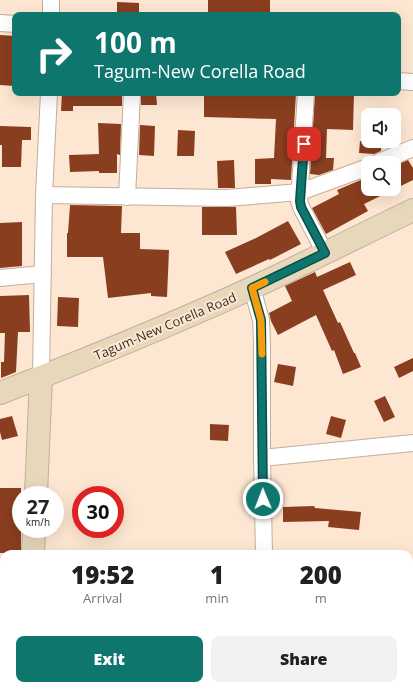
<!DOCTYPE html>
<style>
body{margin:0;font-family:"Open Sans",sans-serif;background:#f2f2f2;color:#202124;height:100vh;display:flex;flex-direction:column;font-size:15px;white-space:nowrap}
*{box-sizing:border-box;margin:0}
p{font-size:13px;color:#757577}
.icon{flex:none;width:22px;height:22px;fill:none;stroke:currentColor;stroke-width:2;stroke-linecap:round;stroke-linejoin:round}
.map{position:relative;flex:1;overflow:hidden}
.drawer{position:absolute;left:0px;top:550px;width:413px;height:140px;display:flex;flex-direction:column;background:#fff;border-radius:12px 12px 0 0;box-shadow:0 4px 16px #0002}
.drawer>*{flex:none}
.hud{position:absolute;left:12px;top:12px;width:389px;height:84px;border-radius:8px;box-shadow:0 4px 16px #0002;background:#0f766e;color:#fff;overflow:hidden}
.fabs{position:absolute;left:361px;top:108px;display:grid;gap:8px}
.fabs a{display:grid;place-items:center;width:40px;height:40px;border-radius:8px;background:#fff;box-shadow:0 4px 16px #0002;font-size:20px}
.speed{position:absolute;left:12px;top:486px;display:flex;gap:8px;font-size:20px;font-weight:700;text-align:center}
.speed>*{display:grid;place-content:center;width:52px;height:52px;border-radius:50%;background:#fff;box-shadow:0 4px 16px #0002;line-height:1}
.speed small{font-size:10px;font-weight:400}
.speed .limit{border:6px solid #d22;background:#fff;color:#111}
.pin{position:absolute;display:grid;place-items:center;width:34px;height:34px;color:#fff;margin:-17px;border-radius:8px;box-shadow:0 2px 6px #0006}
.me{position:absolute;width:44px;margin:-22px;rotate:359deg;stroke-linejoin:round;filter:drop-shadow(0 0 3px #0008)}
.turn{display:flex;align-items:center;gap:14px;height:84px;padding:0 16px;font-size:18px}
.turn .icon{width:52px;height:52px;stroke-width:2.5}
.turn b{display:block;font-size:28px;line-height:34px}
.eta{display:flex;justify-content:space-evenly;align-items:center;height:68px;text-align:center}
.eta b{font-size:24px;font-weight:800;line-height:28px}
.primary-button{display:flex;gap:8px;margin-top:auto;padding:8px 16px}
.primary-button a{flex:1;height:46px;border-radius:8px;background:#0f766e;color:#fff;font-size:16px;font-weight:800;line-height:46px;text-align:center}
.primary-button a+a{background:#f2f2f2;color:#202124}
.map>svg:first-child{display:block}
.building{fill:#893e1f}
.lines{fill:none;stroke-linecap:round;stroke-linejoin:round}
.street-casing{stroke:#c3ae9a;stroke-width:18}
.secondary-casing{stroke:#c3ae9a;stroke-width:24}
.street{stroke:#fff;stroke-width:16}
.secondary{stroke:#e7d8bc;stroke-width:22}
.route-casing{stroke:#0a4d48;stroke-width:10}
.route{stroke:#0f766e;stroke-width:7}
.slow{stroke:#f59e0b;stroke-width:7}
.labels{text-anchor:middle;stroke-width:4;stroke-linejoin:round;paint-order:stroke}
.street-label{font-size:13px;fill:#372f27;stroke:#fde7d2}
</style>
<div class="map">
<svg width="413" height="690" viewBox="0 0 413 690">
<rect width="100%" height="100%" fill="#fde7d2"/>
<g class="building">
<rect x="208" y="0" width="62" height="15"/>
<polygon points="117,2 139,3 139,15 117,15"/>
<polygon points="0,35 15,36 15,86 0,85"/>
<polygon points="62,93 122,93 122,106 73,106 73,111 61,111"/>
<polygon points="141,93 156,93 157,105 141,105"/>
<polygon points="204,93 296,93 291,180 271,179 271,184 255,184 255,159 274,158 276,119 204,117"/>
<polygon points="315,93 354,93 353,130 327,129 326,158 334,158 333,170 319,175 310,174"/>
<polygon points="98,123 121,124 120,155 117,154 117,173 99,173 99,171 70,172 69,155 99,154"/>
<polygon points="140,125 155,126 154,156 139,155"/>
<polygon points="0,126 31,127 31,140 22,140 21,167 2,167 2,145 0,145"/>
<polygon points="178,130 195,131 194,156 177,156"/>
<polygon points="360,141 381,141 381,151 374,154 359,153"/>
<polygon points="234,160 235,188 218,188 217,161"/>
<polygon points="408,160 413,168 413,180 364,204 368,211 326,234 312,208 339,194 337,190 368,177 368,189 394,189 394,166"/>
<polygon points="70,205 122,206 121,233 140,233 140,249 169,250 167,297 151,296 151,293 108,298 103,257 67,257 67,233 68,233"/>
<polygon points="202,207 236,207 237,235 202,235"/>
<polygon points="288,221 301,244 270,260 269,259 236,274 225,252 256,238"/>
<polygon points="22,222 22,266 0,268 0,223"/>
<polygon points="350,262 356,275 323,290 338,323 340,322 354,353 355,353 361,367 343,374 334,350 332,351 316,315 278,335 271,321 269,313 292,301 285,286 315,272 317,277"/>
<polygon points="29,295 30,332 18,332 16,372 1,378 1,362 4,362 5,333 0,333 0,296"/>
<polygon points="58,297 79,298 78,327 57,326"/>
<polygon points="413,358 413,371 399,378 394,367"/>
<polygon points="278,364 296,367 293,386 274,382"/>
<polygon points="385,396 395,417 384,422 374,401"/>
<polygon points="12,416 18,436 2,440 0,432 0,419"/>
<polygon points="331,416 346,420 341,438 326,434"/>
<polygon points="210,424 229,425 228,441 210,440"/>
<rect x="0" y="488" width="21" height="65"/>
<polygon points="314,506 315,508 361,512 359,530 328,527 329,521 283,522 283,507"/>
</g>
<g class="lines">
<g class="street-casing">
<g id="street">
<polyline points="51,15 51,0"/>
<polyline points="0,23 15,24"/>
<polyline points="398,81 413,82"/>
<polyline points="306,93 299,201 301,207 325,253"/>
<polyline points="377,163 413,148"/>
<polyline points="44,195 227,198 300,192 368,167"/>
<polyline points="127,197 132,93"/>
<polyline points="0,278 43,274"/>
<polyline points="252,288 261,320 262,343 262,458 264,554"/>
<polyline points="41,377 44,195 49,93"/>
<polyline points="262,458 413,443"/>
<polyline points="74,686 208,690"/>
</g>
</g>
<g class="secondary-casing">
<g id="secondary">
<path d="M 0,393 C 85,360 169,326 252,288 C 306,263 359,236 413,210"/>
<polyline points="36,495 41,377"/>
<polyline points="33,554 34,529"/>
<polyline points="27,690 27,686"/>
</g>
</g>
<use href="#street" class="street"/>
<use href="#secondary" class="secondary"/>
</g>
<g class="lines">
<g class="route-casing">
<polyline id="route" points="263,499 261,320 252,288 325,253 301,207 300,201 304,144"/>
</g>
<use href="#route" class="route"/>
<polyline class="slow" points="262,354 261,320 252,288 265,282"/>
</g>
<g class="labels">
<g class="street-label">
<text transform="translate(165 326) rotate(-23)" y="5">Tagum-New Corella Road</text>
</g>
</g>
</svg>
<div class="fabs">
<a><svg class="icon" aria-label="sound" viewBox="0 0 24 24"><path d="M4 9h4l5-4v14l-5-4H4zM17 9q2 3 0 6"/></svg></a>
<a><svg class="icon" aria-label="search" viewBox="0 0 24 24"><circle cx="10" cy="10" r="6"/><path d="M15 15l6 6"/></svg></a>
</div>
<div class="speed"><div>27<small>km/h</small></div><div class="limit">30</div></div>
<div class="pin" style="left:304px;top:144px;background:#d93025"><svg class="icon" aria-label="arrive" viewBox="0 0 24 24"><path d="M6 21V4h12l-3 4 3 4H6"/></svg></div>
<svg class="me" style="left:263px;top:499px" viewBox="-20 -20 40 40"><circle r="17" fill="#0f766e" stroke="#fff" stroke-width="3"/><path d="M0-11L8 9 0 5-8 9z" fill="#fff"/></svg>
<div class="hud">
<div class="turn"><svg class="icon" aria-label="right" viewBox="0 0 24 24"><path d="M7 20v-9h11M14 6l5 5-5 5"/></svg><div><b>100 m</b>Tagum-New Corella Road</div></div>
</div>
<section class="drawer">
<div class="eta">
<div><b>19:52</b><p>Arrival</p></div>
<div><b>1</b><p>min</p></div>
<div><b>200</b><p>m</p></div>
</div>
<div class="primary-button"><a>Exit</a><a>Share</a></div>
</section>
</div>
